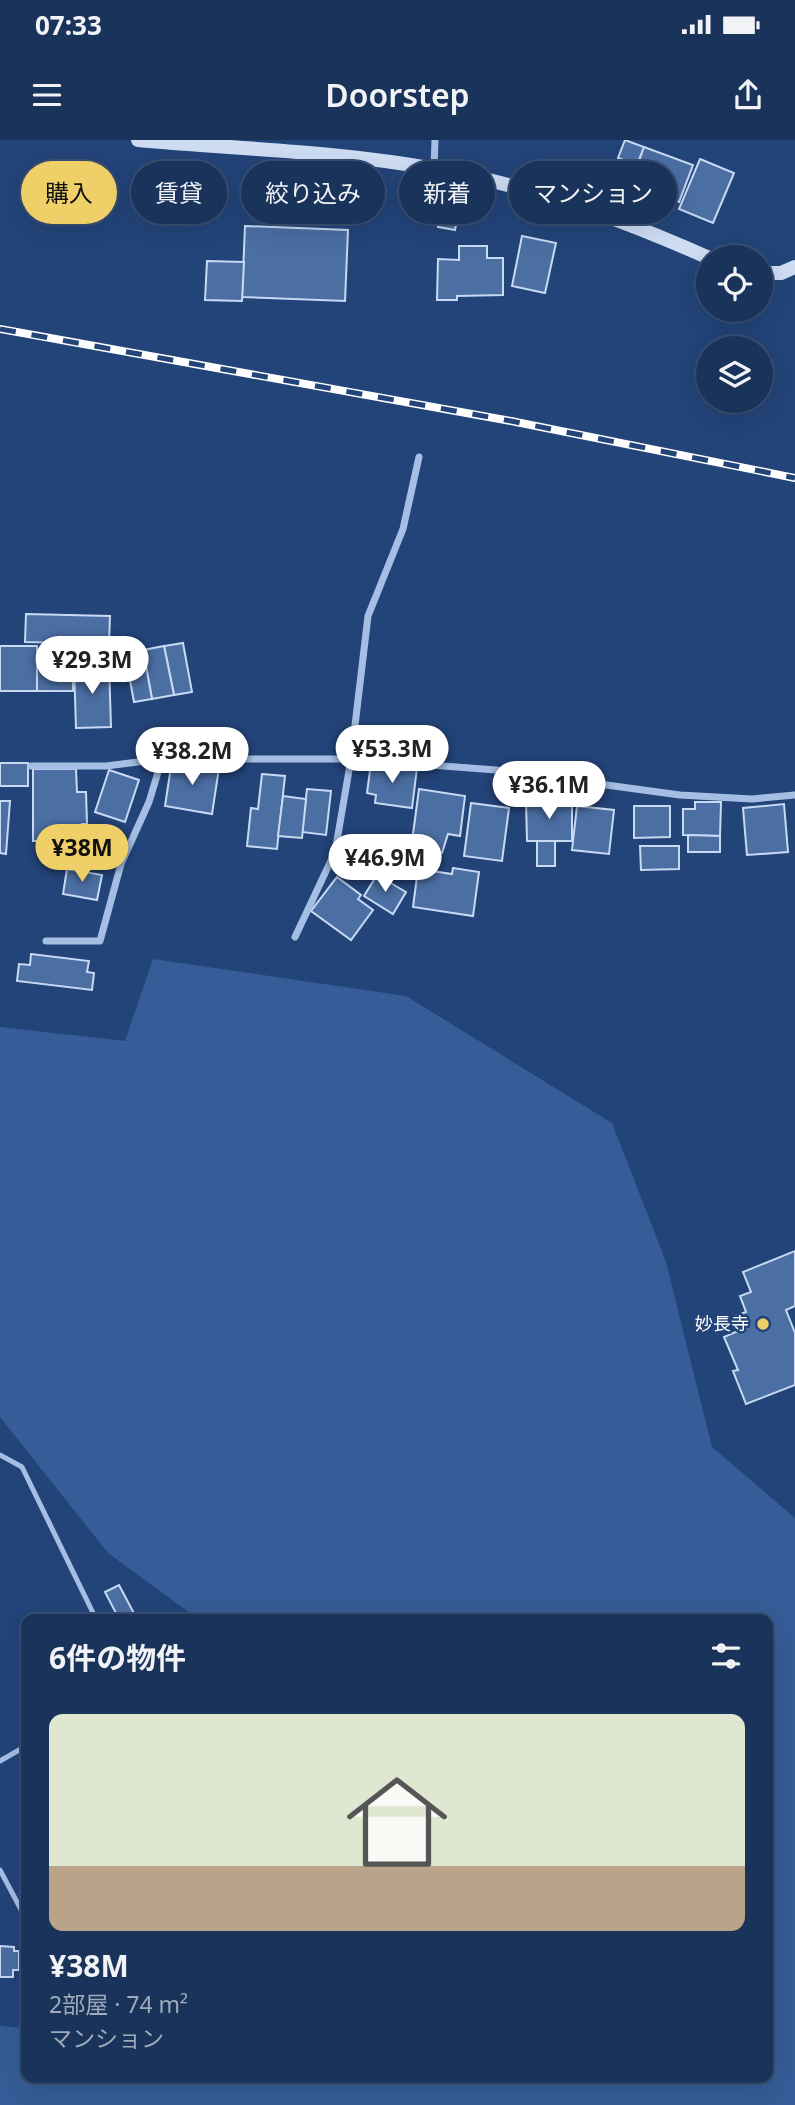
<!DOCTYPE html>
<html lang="ja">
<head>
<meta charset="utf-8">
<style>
  :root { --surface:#1a335b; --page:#233b61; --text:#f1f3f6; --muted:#9faabb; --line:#384e71; --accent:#efcf68 }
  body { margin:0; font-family:"Noto Sans","Noto Sans JP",sans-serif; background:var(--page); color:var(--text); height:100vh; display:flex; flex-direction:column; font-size:26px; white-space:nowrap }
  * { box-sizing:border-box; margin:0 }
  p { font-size:23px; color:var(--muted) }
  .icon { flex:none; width:38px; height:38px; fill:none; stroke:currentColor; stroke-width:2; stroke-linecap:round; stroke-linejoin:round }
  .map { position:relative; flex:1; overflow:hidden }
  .side { position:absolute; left:21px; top:1474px; width:752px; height:469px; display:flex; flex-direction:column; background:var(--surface); border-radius:14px; box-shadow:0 7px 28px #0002,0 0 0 2px var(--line) }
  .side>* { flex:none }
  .hud { position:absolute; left:21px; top:21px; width:754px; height:63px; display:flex; gap:14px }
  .controls { position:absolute; left:696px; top:105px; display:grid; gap:14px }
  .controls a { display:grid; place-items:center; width:77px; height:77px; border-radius:50%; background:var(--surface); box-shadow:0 7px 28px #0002,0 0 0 2px var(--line); font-size:35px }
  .price { position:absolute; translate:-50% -60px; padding:0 16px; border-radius:24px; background:#fff; color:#222; font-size:23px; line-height:46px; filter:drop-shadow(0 2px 4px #0008) }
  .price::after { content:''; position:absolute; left:50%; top:42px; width:21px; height:16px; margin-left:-10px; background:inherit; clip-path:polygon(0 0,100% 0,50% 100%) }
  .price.on { background:var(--accent); color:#111 }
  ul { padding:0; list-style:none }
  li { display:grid; align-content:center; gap:14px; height:371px; padding:0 28px }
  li+li { border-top:2px solid var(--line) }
  li span { display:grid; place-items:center; height:217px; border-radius:14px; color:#555 }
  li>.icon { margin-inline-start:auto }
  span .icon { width:126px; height:126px; fill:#fffc; stroke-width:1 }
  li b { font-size:30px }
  h2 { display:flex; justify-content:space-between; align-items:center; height:84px; padding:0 28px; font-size:30px }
  .chip { padding:0 24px; border-radius:32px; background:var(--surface); box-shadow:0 7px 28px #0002,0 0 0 2px var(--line); font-size:24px; line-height:63px }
  .chip.on { background:var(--accent); color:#111 }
  .status { display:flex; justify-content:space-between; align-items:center; height:49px; padding:0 35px; background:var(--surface); direction:ltr }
  .status svg { height:19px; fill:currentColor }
  header { display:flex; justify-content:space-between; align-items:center; height:91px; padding:0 28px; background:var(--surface); font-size:32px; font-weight:600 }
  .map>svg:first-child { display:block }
  .green { fill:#365d97 }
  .building { fill:#4b6ea3; stroke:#c8d9f4; stroke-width:2 }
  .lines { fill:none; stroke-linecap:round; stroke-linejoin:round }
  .lane { stroke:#a5bfe4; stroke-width:5 }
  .street { stroke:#a5bfe4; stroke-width:7 }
  .secondary { stroke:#ceddf4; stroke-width:14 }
  .rail-casing { stroke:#fff; stroke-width:8 }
  .rail { stroke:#234479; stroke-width:5; stroke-dasharray:16; stroke-linecap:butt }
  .poi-dot { fill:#efcf68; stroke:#234479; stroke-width:2.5 }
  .labels { text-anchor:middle; stroke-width:5; stroke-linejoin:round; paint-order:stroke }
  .poi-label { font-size:18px; fill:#fff; stroke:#234479; text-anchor:end }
</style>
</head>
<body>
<div class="status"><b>07:33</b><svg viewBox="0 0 49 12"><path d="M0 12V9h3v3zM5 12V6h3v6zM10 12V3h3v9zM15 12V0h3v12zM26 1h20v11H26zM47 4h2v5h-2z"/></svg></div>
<header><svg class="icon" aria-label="menu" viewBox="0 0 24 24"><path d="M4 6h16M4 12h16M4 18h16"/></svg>Doorstep<svg class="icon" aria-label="share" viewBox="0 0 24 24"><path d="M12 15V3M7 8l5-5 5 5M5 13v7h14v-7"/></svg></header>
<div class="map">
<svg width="795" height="1965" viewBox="0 0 795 1965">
  <rect width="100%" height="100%" fill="#234479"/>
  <!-- green -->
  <polygon class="green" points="153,819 406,856 612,983 666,1122 712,1307 795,1378 795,1965 0,1965 0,1886 26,1888 26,1937 768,1937 768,1479 198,1479 108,1413 0,1277 0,887 125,901"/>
  <!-- building -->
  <g class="building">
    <polygon points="625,0 644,7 637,25 618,18"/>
    <polygon points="644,7 693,25 679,62 635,46 644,23 639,21"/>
    <polygon points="700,19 734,33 713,83 679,69"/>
    <polygon points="443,62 460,65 455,90 438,87"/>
    <polygon points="245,86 348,90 345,161 242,157"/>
    <polygon points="522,96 556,103 545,153 512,146"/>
    <polygon points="459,106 487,106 487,118 503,118 503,155 457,156 457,160 437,160 438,119 459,120"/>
    <polygon points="207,121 244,122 242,161 205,160"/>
    <polygon points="26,474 110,476 109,504 25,502"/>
    <polygon points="183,503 192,552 174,555 164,506"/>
    <rect x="0" y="506" width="37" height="45"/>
    <polygon points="164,506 174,555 152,559 143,510"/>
    <polygon points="143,510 152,559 134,562 125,513"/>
    <polygon points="37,517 73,518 73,551 37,551"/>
    <polygon points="109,524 111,587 76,588 74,525"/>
    <polygon points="172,620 219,628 212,674 165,666"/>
    <rect x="0" y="623" width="28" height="23"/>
    <polygon points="371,623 417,628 412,668 375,663 376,655 367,653"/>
    <polygon points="33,629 76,629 77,652 86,652 87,684 82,684 82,701 33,701"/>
    <polygon points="109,630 139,640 125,682 95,672"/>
    <polygon points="262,634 285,636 277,709 247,706 251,668 258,669"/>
    <polygon points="307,649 331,651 326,695 302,692"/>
    <polygon points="419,649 465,656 460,696 448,694 442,713 411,709"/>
    <polygon points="283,656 306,659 302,698 278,696"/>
    <polygon points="0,661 10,661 6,714 0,713"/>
    <polygon points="526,661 572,661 572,701 527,701"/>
    <polygon points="695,662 721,662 720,696 683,695 683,669 695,669"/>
    <polygon points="471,663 509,668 502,721 464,716"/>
    <polygon points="784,664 788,712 747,715 743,668"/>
    <polygon points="577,666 614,670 609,714 572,710"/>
    <polygon points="634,666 670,666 670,697 634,698"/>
    <polygon points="688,695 720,696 720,712 688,712"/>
    <rect x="537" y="701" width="18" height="25"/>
    <polygon points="640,706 679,706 679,729 641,730"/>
    <polygon points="453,728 479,732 473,776 413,767 418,729 452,734"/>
    <polygon points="67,729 102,735 97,760 63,754"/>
    <polygon points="377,735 406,752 393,774 364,756"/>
    <polygon points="337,737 361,755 358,759 373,770 351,800 311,771"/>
    <polygon points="31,814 89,821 87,832 94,833 92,850 17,841 19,824 30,825"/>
    <polygon points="795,1111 795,1166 786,1170 795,1193 795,1245 746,1264 733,1231 738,1230 724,1197 738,1191 732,1177 746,1172 740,1156 751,1152 743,1132"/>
    <polygon points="119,1445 137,1479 119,1479 105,1452"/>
    <polygon points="0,1806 14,1807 14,1811 19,1811 19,1830 13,1830 13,1837 0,1837"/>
  </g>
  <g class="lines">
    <!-- lane -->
    <g class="lane">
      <polyline points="0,1315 22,1327 96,1479"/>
      <polyline points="0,1621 26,1606"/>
      <polyline points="0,1730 26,1779"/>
    </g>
    <!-- street -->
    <g class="street">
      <polyline points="434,28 435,0"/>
      <polyline points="31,626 106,626 162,619 351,619 496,630 680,655 752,659 795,655"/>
      <polyline points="295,797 335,712 351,619 368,476 403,389 419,317"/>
      <polyline points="46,801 100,801 121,724 149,662 162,619"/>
    </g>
    <!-- secondary -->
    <g class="secondary">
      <path d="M138 0C236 9 338 11 435 29 529 45 622 79 709 118"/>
      <polyline points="761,133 781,133 795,127"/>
    </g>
    <!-- rail casing -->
    <g class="rail-casing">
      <polyline id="rail" points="0,189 511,281 795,338"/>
    </g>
    <!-- rail -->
    <use href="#rail" class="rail"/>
  </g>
  <!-- markers -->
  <circle class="poi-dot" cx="763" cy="1184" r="7"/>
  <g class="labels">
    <!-- poi labels -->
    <g class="poi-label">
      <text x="749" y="1190">妙長寺</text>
    </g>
  </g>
</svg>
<div class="controls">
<a><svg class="icon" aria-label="locate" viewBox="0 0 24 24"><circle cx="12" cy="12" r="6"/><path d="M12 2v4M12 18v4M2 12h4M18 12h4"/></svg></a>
<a><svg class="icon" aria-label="layers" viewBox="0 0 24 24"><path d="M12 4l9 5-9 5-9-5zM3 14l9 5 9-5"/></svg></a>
</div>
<b class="price" style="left:92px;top:556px">¥29.3M</b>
<b class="price" style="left:392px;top:645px">¥53.3M</b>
<b class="price" style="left:192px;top:647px">¥38.2M</b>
<b class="price" style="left:549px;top:681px">¥36.1M</b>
<b class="price on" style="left:82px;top:744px">¥38M</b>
<b class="price" style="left:385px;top:754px">¥46.9M</b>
<div class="hud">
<a class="chip on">購入</a>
<a class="chip">賃貸</a>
<a class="chip">絞り込み</a>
<a class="chip">新着</a>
<a class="chip">マンション</a>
</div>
<section class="side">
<h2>6件の物件<svg class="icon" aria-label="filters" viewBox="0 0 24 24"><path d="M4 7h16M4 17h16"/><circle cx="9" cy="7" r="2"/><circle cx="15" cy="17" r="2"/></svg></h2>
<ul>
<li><span style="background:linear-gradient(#dfe7d0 70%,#b9a48a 0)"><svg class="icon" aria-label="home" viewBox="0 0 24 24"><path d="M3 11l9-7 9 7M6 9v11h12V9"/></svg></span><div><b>¥38M</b><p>2部屋 · 74 m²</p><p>マンション</p></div></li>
</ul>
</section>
</div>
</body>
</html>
